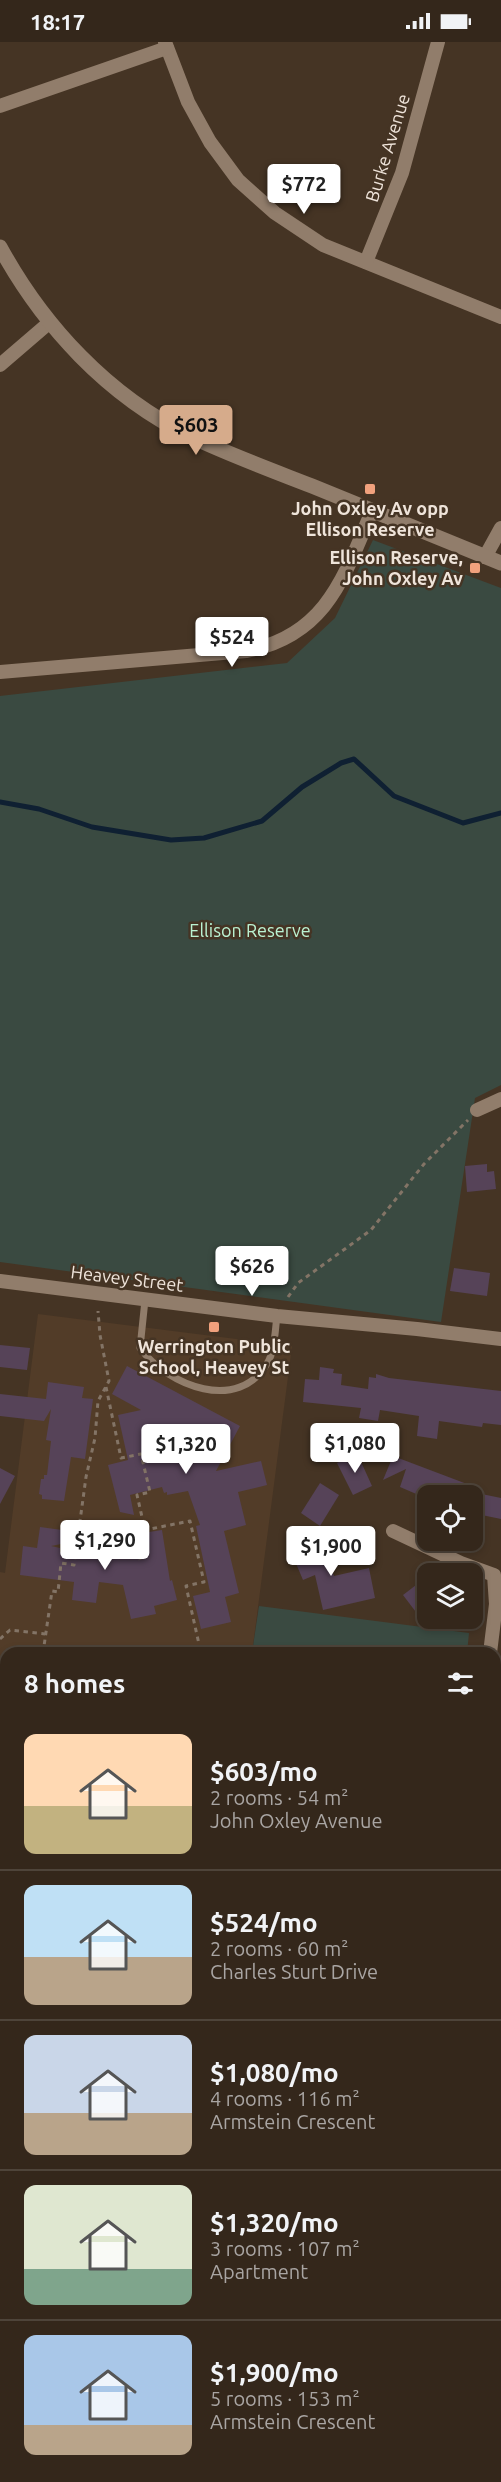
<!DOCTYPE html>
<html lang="en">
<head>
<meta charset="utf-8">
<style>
  :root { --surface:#34271b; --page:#3f3328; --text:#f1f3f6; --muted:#a9a5a3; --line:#4e443a; --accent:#d6ab8b }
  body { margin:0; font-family:Ubuntu,sans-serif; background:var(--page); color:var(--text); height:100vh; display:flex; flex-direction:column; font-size:22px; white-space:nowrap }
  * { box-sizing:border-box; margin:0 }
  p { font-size:20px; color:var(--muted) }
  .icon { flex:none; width:33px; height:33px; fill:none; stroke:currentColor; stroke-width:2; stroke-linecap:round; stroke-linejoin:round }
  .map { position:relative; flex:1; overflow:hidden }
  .panel { position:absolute; left:0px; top:1605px; width:501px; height:836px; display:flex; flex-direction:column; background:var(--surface); border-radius:18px 18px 0 0; box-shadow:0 3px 9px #0003,0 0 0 2px var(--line) }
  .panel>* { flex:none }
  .buttons { position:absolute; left:417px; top:1443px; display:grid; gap:12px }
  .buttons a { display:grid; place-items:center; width:66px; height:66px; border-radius:12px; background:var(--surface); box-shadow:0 3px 9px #0003,0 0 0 2px var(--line); font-size:30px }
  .price { position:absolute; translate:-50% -51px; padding:0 14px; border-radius:6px; background:#fff; color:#222; font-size:20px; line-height:39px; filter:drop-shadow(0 2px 3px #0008) }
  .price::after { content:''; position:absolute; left:50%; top:36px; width:18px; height:14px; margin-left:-9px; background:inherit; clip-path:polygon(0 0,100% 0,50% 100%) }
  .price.selected { background:var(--accent); color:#111 }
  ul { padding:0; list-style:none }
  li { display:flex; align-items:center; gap:18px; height:150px; padding:0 24px }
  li+li { border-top:2px solid var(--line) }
  li span { display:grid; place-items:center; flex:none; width:168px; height:120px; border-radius:12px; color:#555 }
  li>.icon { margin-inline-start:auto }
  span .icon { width:72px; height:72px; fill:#fffc; stroke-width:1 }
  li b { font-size:26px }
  h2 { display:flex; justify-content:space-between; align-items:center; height:72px; padding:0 24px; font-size:26px }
  .status { display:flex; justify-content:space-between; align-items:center; height:42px; padding:0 30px; background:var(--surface); direction:ltr }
  .status svg { height:16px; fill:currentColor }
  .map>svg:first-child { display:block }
  .built { fill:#523c28 }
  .green { fill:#3a4a41 }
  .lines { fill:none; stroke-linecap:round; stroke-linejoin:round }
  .stream { stroke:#0f2032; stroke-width:5 }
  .building { fill:#564358 }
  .path { stroke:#837466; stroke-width:3; stroke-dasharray:4.5 4.5; stroke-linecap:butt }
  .lane { stroke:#917d6b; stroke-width:7 }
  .street { stroke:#917d6b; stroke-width:14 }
  .secondary { stroke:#917d6b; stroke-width:15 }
  .rail-casing { stroke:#d5c9be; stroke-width:7 }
  .rail { stroke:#453424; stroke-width:4.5; stroke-dasharray:14; stroke-linecap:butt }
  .poi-dot { fill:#f1a17d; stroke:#453424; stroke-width:2 }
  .labels { text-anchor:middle; stroke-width:5; stroke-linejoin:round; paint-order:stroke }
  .street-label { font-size:18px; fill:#efe4da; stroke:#453424 }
  .poi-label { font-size:18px; font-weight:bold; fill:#efe4da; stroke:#453424 }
  .park-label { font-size:18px; fill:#baf2d2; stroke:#453424 }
</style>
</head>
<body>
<div class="status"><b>18:17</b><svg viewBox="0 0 49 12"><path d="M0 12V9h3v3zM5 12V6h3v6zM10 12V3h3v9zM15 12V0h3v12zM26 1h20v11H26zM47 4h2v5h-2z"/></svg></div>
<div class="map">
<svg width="501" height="2440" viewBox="0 0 501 2440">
  <rect width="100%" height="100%" fill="#453424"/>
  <!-- built -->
  <g class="built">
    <polygon points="38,1272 292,1304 252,1611 6,1611 6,1770 0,1769 0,1530 5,1531"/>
    <polygon points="495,2166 501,2166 501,2440 0,2440 0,2200 6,2199 6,2434 495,2434"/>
  </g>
  <!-- green -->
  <g class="green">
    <polygon points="373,498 501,546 501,1043 475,1056 441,1280 0,1220 0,654 287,621 335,576"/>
    <polygon points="259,1564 469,1591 467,1611 252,1611"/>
    <polygon points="501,2029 501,2166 495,2166 495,2035"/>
    <polygon points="495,2242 501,2242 501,2440 0,2440 0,2302 6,2301 6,2434 495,2434"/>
  </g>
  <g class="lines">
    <!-- stream -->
    <polyline class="stream" points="0,760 39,767 92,785 171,798 204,796 262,779 302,745 341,721 354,717 394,754 463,781 501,771"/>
  </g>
  <!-- building -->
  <g class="building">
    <polygon points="487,1122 487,1130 494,1129 496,1147 467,1150 465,1124"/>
    <polygon points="454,1226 490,1231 487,1254 450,1249"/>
    <polygon points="0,1303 30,1306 27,1328 0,1325"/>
    <polygon points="127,1324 240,1384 216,1429 261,1419 267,1443 238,1450 246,1483 224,1489 239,1551 225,1555 231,1580 201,1587 193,1554 210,1550 196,1484 200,1483 188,1449 167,1453 167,1450 164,1451 162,1445 130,1453 134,1473 120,1470 108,1423 128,1418 118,1373 141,1368 112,1352"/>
    <polygon points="320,1325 334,1327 333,1331 342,1332 341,1343 368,1347 369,1335 376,1336 376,1332 389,1336 501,1349 501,1383 483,1381 482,1385 439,1379 437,1397 417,1394 419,1374 380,1368 378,1379 359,1376 361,1366 303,1360 305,1337 319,1338"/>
    <polygon points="48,1340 84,1345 82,1356 93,1357 85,1417 71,1415 64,1459 42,1457 42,1453 39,1452 41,1437 44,1437 44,1433 47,1433 51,1399 46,1398 51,1367 44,1379 0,1374 0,1352 46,1357"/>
    <polygon points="357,1411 372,1444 353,1453 337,1421"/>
    <polygon points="393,1414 467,1442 462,1454 421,1454 400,1445 406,1427 383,1438"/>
    <polygon points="0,1426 15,1434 0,1462"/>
    <polygon points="320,1441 339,1453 320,1484 301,1471"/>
    <polygon points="472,1450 501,1456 501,1477 472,1471"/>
    <polygon points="40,1485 62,1488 61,1502 51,1504 60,1506 60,1510 88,1514 88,1509 140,1516 136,1496 148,1498 149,1490 162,1488 170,1539 172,1538 177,1558 154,1564 156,1572 131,1577 123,1543 99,1540 96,1561 72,1558 74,1540 20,1533 23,1504 37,1506"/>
    <polygon points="318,1494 334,1534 369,1526 375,1556 323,1568 315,1533 303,1538 289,1505"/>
    <polygon points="420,1540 428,1549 428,1586 403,1553"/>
  </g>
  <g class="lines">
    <!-- path -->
    <g class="path">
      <polyline points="288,1255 298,1241 371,1188 424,1122 468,1078"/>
      <polyline points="106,1345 121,1416 141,1412 150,1450 137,1453 145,1488 190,1479 204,1540 186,1544 201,1611"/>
      <polyline points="134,1491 140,1518"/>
      <polyline points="79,1492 112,1496 145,1488"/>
      <polyline points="0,1597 10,1588 45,1592"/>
      <polyline points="43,1611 52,1549 58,1550 61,1521 74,1523 86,1435 95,1396 98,1359 109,1339 100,1293 98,1269"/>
      <polyline points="495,1848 501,1849"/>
    </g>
    <!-- lane -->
    <path class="lane" d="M145 1258 140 1306C168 1344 239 1372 268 1320 275 1308 275 1288 277 1274"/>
    <!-- street -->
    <g class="street">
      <polyline points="165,0 188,60 210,100 238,138 275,171 323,203 501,275"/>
      <polyline points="0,64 167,6"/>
      <polyline points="366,220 402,131 438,0"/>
      <polyline points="0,323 50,280"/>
      <polyline points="485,515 501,486"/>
      <path d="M0 630 246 609C326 594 344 535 372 469"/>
      <polyline points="477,1068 501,1057"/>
      <polyline points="0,1239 277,1274 417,1287 501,1297"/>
      <polyline points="393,1489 461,1521 494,1533 496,1562 490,1611"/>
      <polyline points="495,1723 501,1724"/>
      <polyline points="0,1790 6,1791"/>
      <polyline points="0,1956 6,1957"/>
    </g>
    <!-- secondary -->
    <g class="secondary">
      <path d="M0 205C43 284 108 354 190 394 230 413 271 428 312 444 375 470 438 495 501 521"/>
      <polyline points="495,1994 501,1987"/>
      <polyline points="0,2170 6,2169"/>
    </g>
    <!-- rail casing -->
    <g class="rail-casing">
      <g id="rail">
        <polyline points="495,2199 501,2198"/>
        <polyline points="495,2208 501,2208"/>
        <polyline points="0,2266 6,2265"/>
      </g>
    </g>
    <!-- rail -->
    <use href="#rail" class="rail"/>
  </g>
  <!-- markers -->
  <g class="poi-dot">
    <rect x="364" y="441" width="12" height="12" rx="3"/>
    <rect x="469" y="520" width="12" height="12" rx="3"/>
    <rect x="208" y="1279" width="12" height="12" rx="3"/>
  </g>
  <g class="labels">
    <!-- street labels -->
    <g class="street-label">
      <text transform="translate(388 106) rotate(-73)" y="6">Burke Avenue</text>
      <text transform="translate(127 1237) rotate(7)" y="6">Heavey Street</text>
    </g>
    <!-- poi labels -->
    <g class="poi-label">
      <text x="370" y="473">John Oxley Av opp<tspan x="370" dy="21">Ellison Reserve</tspan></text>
      <text x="463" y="522" text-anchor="end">Ellison Reserve,<tspan x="463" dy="21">John Oxley Av</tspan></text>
      <text x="214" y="1311">Werrington Public<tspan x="214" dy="21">School, Heavey St</tspan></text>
    </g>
    <!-- park labels -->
    <g class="park-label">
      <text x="250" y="895">Ellison Reserve</text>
    </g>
  </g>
</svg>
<div class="buttons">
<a><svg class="icon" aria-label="locate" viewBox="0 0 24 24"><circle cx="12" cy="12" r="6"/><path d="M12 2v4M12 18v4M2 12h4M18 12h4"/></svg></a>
<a><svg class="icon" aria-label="layers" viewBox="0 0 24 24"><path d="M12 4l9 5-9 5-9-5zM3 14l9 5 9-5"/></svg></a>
</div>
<b class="price" style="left:304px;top:173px">$772</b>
<b class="price selected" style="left:196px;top:414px">$603</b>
<b class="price" style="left:232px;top:626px">$524</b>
<b class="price" style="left:252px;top:1255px">$626</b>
<b class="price" style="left:355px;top:1432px">$1,080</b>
<b class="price" style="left:186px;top:1433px">$1,320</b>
<b class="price" style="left:105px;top:1529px">$1,290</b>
<b class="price" style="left:331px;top:1535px">$1,900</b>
<section class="panel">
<h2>8 homes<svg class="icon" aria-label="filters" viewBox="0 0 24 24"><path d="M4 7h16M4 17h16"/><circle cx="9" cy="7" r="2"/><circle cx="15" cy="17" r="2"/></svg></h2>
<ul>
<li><span style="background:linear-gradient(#ffd9b3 60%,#c2b280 0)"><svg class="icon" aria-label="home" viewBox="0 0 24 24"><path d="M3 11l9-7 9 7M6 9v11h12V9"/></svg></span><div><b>$603/mo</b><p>2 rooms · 54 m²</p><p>John Oxley Avenue</p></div></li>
<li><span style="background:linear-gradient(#bfe0f5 60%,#b9a48a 0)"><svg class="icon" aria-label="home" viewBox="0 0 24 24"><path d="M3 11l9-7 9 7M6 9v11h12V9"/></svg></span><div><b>$524/mo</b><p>2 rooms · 60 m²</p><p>Charles Sturt Drive</p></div></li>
<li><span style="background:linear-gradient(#c9d6e8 65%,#b9a48a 0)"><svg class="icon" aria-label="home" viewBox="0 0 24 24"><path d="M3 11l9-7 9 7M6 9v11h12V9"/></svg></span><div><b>$1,080/mo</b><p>4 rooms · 116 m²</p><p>Armstein Crescent</p></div></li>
<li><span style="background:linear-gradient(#dfe7d0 70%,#7fa58c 0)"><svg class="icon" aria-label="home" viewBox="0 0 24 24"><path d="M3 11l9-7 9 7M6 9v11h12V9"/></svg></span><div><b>$1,320/mo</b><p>3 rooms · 107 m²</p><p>Apartment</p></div></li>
<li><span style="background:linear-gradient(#a9c7e8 75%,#b9a48a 0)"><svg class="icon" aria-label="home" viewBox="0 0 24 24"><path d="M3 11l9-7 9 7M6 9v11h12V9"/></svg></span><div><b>$1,900/mo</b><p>5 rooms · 153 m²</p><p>Armstein Crescent</p></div></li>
</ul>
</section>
</div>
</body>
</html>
